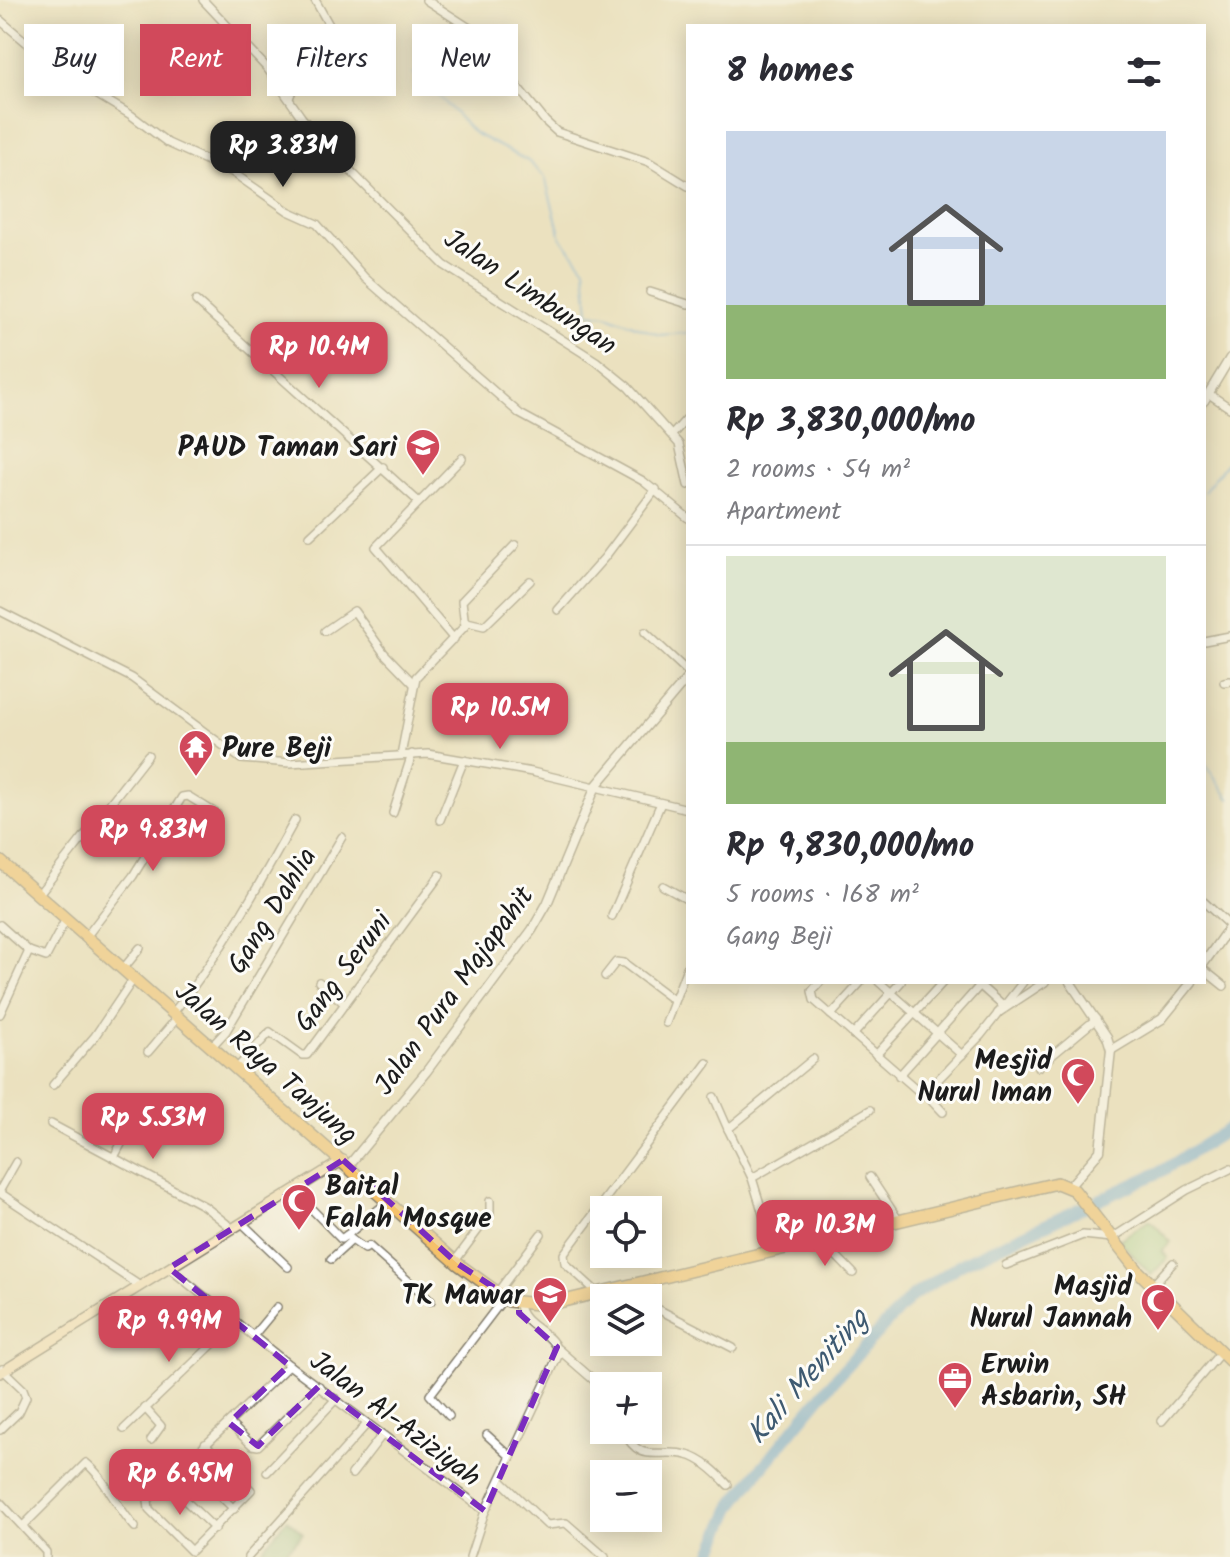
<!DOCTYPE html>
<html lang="en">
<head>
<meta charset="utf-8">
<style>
  :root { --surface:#fff; --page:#f2f2f3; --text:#2b2b33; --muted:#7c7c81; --line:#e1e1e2; --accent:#d1495b }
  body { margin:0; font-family:Kalam,sans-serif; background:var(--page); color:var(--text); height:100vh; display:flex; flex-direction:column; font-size:30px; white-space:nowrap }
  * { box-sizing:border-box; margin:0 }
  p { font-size:26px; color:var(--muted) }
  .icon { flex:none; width:44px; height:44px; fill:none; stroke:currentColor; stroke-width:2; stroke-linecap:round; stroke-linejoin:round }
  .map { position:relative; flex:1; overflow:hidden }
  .panel { position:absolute; left:686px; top:24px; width:520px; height:960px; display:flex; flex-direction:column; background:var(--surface); border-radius:0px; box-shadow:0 4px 20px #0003 }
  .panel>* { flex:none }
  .hud { position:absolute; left:24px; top:24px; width:542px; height:72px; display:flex; gap:16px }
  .fabs { position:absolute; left:590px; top:1196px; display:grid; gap:16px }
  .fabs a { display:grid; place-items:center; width:72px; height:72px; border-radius:0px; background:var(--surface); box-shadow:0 4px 20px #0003; font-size:40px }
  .price { position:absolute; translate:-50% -68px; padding:0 18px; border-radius:16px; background:var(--accent); color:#fff; font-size:26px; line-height:52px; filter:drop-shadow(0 2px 4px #0008) }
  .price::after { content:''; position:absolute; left:50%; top:48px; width:24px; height:18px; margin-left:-12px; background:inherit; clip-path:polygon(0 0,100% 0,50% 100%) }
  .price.active { background:#222; color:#fff }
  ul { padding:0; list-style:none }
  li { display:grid; align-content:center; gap:16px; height:424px; padding:0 40px }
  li+li { border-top:2px solid var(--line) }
  li span { display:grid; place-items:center; height:248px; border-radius:0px; color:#555 }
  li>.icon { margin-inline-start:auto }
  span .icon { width:144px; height:144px; fill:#fffc; stroke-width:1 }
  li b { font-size:34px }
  h2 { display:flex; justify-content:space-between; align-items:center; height:96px; padding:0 40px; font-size:34px }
  .pill { padding:0 28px; border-radius:0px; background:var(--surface); box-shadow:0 4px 20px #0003; font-size:28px; line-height:72px }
  .pill.active { background:var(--accent); color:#fff }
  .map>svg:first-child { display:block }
  .green { fill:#8fc679; stroke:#56714a; stroke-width:2 }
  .forest { fill:#73ab69; stroke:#486442; stroke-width:2 }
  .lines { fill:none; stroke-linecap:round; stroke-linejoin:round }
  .stream { stroke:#67a6d9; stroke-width:2 }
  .river { stroke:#67a6d9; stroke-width:12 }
  .minor-casing { stroke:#847e6e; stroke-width:10 }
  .tertiary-casing { stroke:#847e6e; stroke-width:11 }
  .secondary-casing { stroke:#847e6e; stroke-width:12 }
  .primary-casing { stroke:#847e6e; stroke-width:14 }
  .minor { stroke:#fff; stroke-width:7 }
  .tertiary { stroke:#fff; stroke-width:8 }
  .secondary { stroke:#fbe6c4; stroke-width:9 }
  .primary { stroke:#f5c16b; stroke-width:11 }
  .marked { fill:none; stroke:#7b2cbf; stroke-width:6; stroke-dasharray:16 10; stroke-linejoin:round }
  .labels { text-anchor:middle; stroke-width:6; stroke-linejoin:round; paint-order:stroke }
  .street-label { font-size:28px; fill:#1c1c1c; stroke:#fdfcf7 }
  .poi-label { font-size:28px; font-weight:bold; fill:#1c1c1c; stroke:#fdfcf7; text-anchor:end }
  .water-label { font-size:30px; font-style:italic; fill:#3e5a71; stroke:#fdfcf7 }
</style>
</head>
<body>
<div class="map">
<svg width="1230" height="1557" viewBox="0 0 1230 1557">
  <rect width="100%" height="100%" fill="#fdfcf7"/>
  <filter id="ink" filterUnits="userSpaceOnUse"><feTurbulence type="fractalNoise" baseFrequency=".0125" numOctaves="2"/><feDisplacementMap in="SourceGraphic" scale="16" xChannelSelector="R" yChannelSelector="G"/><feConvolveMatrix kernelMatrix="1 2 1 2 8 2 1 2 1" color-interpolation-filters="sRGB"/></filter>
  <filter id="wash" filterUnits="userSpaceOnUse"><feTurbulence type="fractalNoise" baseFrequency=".006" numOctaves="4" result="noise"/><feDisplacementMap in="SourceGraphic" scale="32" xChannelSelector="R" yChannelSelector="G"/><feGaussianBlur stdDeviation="1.8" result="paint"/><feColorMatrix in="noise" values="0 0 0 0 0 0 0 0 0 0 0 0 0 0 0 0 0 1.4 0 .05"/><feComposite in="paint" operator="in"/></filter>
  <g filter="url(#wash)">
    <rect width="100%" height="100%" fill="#ebe1bf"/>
    <!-- green -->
    <polygon class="green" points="1150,1220 1171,1242 1162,1251 1168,1258 1151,1275 1119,1240"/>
    <!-- forest -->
    <polygon class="forest" points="287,1519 303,1533 281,1557 255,1557"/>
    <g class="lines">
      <!-- stream -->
      <g class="stream">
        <polyline points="413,73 421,77 474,133 528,161 545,177 561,238 585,268 589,313 607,315 659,335 688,333"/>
        <polyline points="1204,491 1230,459"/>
        <polyline points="1204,762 1230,799"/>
      </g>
      <!-- river -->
      <polyline class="river" points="710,1557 733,1505 759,1471 835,1379 911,1297 961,1264 1162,1171 1230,1128"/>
    </g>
  </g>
  <g filter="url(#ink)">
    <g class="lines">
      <!-- minor casing -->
      <g class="minor-casing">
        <g id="minor">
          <polyline points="203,0 267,68 302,118 329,149 444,265 596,361 628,387 679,444 688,485"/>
          <polyline points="426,0 471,29 545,121 557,132 649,162 688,186"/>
          <polyline points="0,20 66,76 131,115 168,143 232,172 288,211 317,224 365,278 520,414 643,481 688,518"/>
          <polyline points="289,98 310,47 329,25 315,0"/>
          <polyline points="650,292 688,304"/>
          <polyline points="196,301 419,502"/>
          <polyline points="1209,394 1230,408"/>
          <polyline points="672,435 688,417"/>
          <polyline points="310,536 383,467"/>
          <polyline points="558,610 605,557 656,489"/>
          <polyline points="0,611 132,678 241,759 290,763 428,754 532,772 688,809"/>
          <polyline points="467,622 484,626 530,581"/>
          <polyline points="325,631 354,611 384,653 414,684"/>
          <polyline points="645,632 688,672"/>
          <polyline points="454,639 376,547 462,458"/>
          <polyline points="1204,641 1230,636"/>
          <polyline points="1224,682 1230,681"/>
          <polyline points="401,755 416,677 465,626 462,601 515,545"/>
          <polyline points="393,813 412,754"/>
          <polyline points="440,820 464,760"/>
          <polyline points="663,886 688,900"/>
          <polyline points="38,895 148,755"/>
          <polyline points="1204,902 1230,926"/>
          <polyline points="612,916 661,803"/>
          <polyline points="0,925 29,951 46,957 66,919"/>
          <polyline points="86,937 133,876 182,797 188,796 217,814"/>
          <polyline points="123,969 140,948"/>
          <polyline points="1204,970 1224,986"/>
          <polyline points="605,976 616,962 624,963 672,999"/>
          <polyline points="319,982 345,1004"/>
          <polyline points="820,982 812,991 814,1000 923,1095 981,1035 1023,982"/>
          <polyline points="879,982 962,1055"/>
          <polyline points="976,982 1004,1007"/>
          <path d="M173 1013C221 954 258 887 295 820"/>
          <polyline points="998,1013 1045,982"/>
          <polyline points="0,1014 29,951"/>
          <polyline points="831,1015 861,982"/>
          <polyline points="666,1023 688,965"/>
          <polyline points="853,1035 901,982"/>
          <polyline points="212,1046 226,1031 342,837"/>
          <polyline points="148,1052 178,1017"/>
          <polyline points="876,1055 943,982"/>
          <polyline points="1038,1067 1096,1019"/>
          <polyline points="237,1068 270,1032 302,1055 307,1055 440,875"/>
          <polyline points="899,1076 983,982"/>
          <polyline points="53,1085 95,1036 134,978"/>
          <polyline points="926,1094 943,1112"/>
          <polyline points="714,1097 728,1129"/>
          <polyline points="51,1124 204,1206 233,1229"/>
          <polyline points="114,1157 133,1122 129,1114 141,1095"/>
          <polyline points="870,1177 897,1218"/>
          <polyline points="752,1178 870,1110"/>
          <polyline points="0,1190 16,1162"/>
          <polyline points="295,1192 341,1239 347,1235"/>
          <polyline points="0,1193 140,1286"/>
          <polyline points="242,1223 288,1267"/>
          <polyline points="820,1239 853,1273"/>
          <polyline points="352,1240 365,1249 369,1246 431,1301"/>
          <polyline points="774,1250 752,1178 728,1129 813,1059"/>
          <polyline points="331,1259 352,1240 347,1235 389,1201"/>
          <polyline points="455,1261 490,1214 490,1201"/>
          <polyline points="1006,1265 1083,1235 1112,1238 1187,1190 1230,1169"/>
          <polyline points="169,1268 289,1365 485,1511"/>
          <polyline points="1152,1286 1173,1263"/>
          <polyline points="616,1290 634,1298"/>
          <polyline points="497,1293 541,1234"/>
          <polyline points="598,1293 565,1263 564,1254 707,1063"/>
          <polyline points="648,1304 733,1348"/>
          <polyline points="253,1336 277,1307"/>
          <polyline points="558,1349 604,1389"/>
          <polyline points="145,1408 161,1426 151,1440"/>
          <polyline points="449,1416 430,1395 504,1298"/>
          <polyline points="1162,1421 1221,1352"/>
          <polyline points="229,1423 252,1445 258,1446 319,1386"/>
          <polyline points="124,1429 236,1322"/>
          <polyline points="0,1430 19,1412 26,1397 23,1389 2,1369"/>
          <path d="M623 1430C641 1467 659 1447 687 1455 703 1459 717 1473 728 1485"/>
          <polyline points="487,1435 511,1457"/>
          <polyline points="205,1444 251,1490 191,1551 149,1509 148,1500 289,1365"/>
          <polyline points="186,1463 234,1509"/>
          <polyline points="267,1472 336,1399"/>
          <polyline points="352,1474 382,1435"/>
          <polyline points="501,1481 547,1525 566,1523 605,1557"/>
          <polyline points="166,1482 215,1529"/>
          <polyline points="0,1502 46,1552 46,1557"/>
          <path d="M23 1526 86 1463C105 1478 117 1508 135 1527"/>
          <polyline points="248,1557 367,1424"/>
          <path d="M470 1557 484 1514 558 1356C557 1331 521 1328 519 1304"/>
        </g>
      </g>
      <!-- tertiary casing -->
      <g class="tertiary-casing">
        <g id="tertiary">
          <polyline points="1204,401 1230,358"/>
          <polyline points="1204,963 1230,926"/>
          <polyline points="1070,982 1107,1037 1111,1050 1100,1151 1070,1186"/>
          <polyline points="1111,1050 1162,1019 1192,982"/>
          <polyline points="349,1165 426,1072 532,930 547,904 596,786 688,677"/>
        </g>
      </g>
      <!-- secondary casing -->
      <g class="secondary-casing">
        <polyline id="secondary" points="0,1373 343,1160"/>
      </g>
      <!-- primary casing -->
      <g class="primary-casing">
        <polyline id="primary" points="0,861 458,1264 509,1301 547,1305 1057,1183 1074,1190 1138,1271 1230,1361"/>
      </g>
      <!-- minor -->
      <use href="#minor" class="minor"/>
      <!-- tertiary -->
      <use href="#tertiary" class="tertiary"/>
      <!-- secondary -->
      <use href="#secondary" class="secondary"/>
      <!-- primary -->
      <use href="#primary" class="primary"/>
    </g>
  </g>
  <!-- marked area -->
  <path d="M0 0H1230V1557H0ZM343 1160 458 1264 519 1304V1313L557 1347 485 1511 319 1386 258 1446 229 1423 289 1365 169 1268Z" fill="#ebe1bf" fill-opacity=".55" fill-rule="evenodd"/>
  <path class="marked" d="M343 1160 458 1264 519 1304V1313L557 1347 485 1511 319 1386 258 1446 229 1423 289 1365 169 1268Z"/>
  <!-- icons -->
  <defs>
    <g id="school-pin" transform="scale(1.8)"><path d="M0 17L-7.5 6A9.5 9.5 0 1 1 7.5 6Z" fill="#d1495b" stroke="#fdfcf7"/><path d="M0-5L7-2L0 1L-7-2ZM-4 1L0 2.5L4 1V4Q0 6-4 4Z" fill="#fff"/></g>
    <g id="temple-pin" transform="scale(1.8)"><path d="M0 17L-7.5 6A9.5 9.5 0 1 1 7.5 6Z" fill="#d1495b" stroke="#fdfcf7"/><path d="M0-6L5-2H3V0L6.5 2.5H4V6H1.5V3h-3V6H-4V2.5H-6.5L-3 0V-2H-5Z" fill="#fff"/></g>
    <g id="mosque-pin" transform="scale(1.8)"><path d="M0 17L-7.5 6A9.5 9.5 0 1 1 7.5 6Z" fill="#d1495b" stroke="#fdfcf7"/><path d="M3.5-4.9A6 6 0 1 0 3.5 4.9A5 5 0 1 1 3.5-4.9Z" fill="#fff"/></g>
    <g id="office-pin" transform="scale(1.8)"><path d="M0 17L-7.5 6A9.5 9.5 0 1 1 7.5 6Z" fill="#d1495b" stroke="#fdfcf7"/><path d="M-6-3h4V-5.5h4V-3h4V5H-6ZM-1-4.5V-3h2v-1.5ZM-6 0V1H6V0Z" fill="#fff"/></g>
  </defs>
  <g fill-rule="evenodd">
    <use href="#school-pin" x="423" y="446"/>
    <use href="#temple-pin" x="196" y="747"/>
    <use href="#mosque-pin" x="1078" y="1075"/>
    <use href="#mosque-pin" x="299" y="1201"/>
    <use href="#school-pin" x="550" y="1294"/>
    <use href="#mosque-pin" x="1158" y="1301"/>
    <use href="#office-pin" x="955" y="1379"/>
  </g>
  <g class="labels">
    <!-- street labels -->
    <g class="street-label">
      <text transform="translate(531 291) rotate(34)" y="10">Jalan Limbungan</text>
      <text transform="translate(271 910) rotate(-58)" y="10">Gang Dahlia</text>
      <text transform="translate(342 971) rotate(-53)" y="10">Gang Seruni</text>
      <text transform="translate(453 990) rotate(-54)" y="10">Jalan Pura Majapahit</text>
      <text transform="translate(267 1062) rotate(41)" y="10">Jalan Raya Tanjung</text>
      <text transform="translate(396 1418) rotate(37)" y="10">Jalan Al-Aziziyah</text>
    </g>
    <!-- poi labels -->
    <g class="poi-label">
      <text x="397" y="456">PAUD Taman Sari</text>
      <text x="222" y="757" text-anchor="start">Pure Beji</text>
      <text x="1052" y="1069">Mesjid<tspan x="1052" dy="32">Nurul Iman</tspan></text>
      <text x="325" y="1195" text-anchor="start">Baital<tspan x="325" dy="32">Falah Mosque</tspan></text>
      <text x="1132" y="1295">Masjid<tspan x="1132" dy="32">Nurul Jannah</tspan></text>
      <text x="524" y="1304">TK Mawar</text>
      <text x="981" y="1373" text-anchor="start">Erwin<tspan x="981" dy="32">Asbarin, SH</tspan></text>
    </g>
    <!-- water labels -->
    <g class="water-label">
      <text transform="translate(807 1376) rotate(-49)" y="10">Kali Meniting</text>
    </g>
  </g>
</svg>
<div class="fabs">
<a><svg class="icon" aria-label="locate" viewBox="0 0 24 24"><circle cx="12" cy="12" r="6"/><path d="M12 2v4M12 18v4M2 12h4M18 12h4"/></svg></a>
<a><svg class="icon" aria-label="layers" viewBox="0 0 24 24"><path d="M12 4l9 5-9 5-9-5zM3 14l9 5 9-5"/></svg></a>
<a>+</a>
<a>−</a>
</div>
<b class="price active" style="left:283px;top:189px">Rp 3.83M</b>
<b class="price" style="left:319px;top:390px">Rp 10.4M</b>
<b class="price" style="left:500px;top:751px">Rp 10.5M</b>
<b class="price" style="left:153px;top:873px">Rp 9.83M</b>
<b class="price" style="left:153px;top:1161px">Rp 5.53M</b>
<b class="price" style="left:825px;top:1268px">Rp 10.3M</b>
<b class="price" style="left:169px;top:1364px">Rp 9.99M</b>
<b class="price" style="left:180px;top:1517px">Rp 6.95M</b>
<div class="hud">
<a class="pill">Buy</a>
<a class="pill active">Rent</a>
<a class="pill">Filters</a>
<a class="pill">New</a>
</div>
<section class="panel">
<h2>8 homes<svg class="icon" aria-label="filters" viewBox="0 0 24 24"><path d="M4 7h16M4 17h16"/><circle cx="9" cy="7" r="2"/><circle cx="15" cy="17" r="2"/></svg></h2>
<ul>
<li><span style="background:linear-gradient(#c9d6e8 70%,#8fb573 0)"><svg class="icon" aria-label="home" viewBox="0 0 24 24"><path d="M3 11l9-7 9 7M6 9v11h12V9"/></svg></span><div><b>Rp 3,830,000/mo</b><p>2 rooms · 54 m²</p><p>Apartment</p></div></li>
<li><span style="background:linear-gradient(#dfe7d0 75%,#8fb573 0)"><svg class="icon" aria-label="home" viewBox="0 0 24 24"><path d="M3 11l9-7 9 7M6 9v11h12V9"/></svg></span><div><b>Rp 9,830,000/mo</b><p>5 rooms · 168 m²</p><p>Gang Beji</p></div></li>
</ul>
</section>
</div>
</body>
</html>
